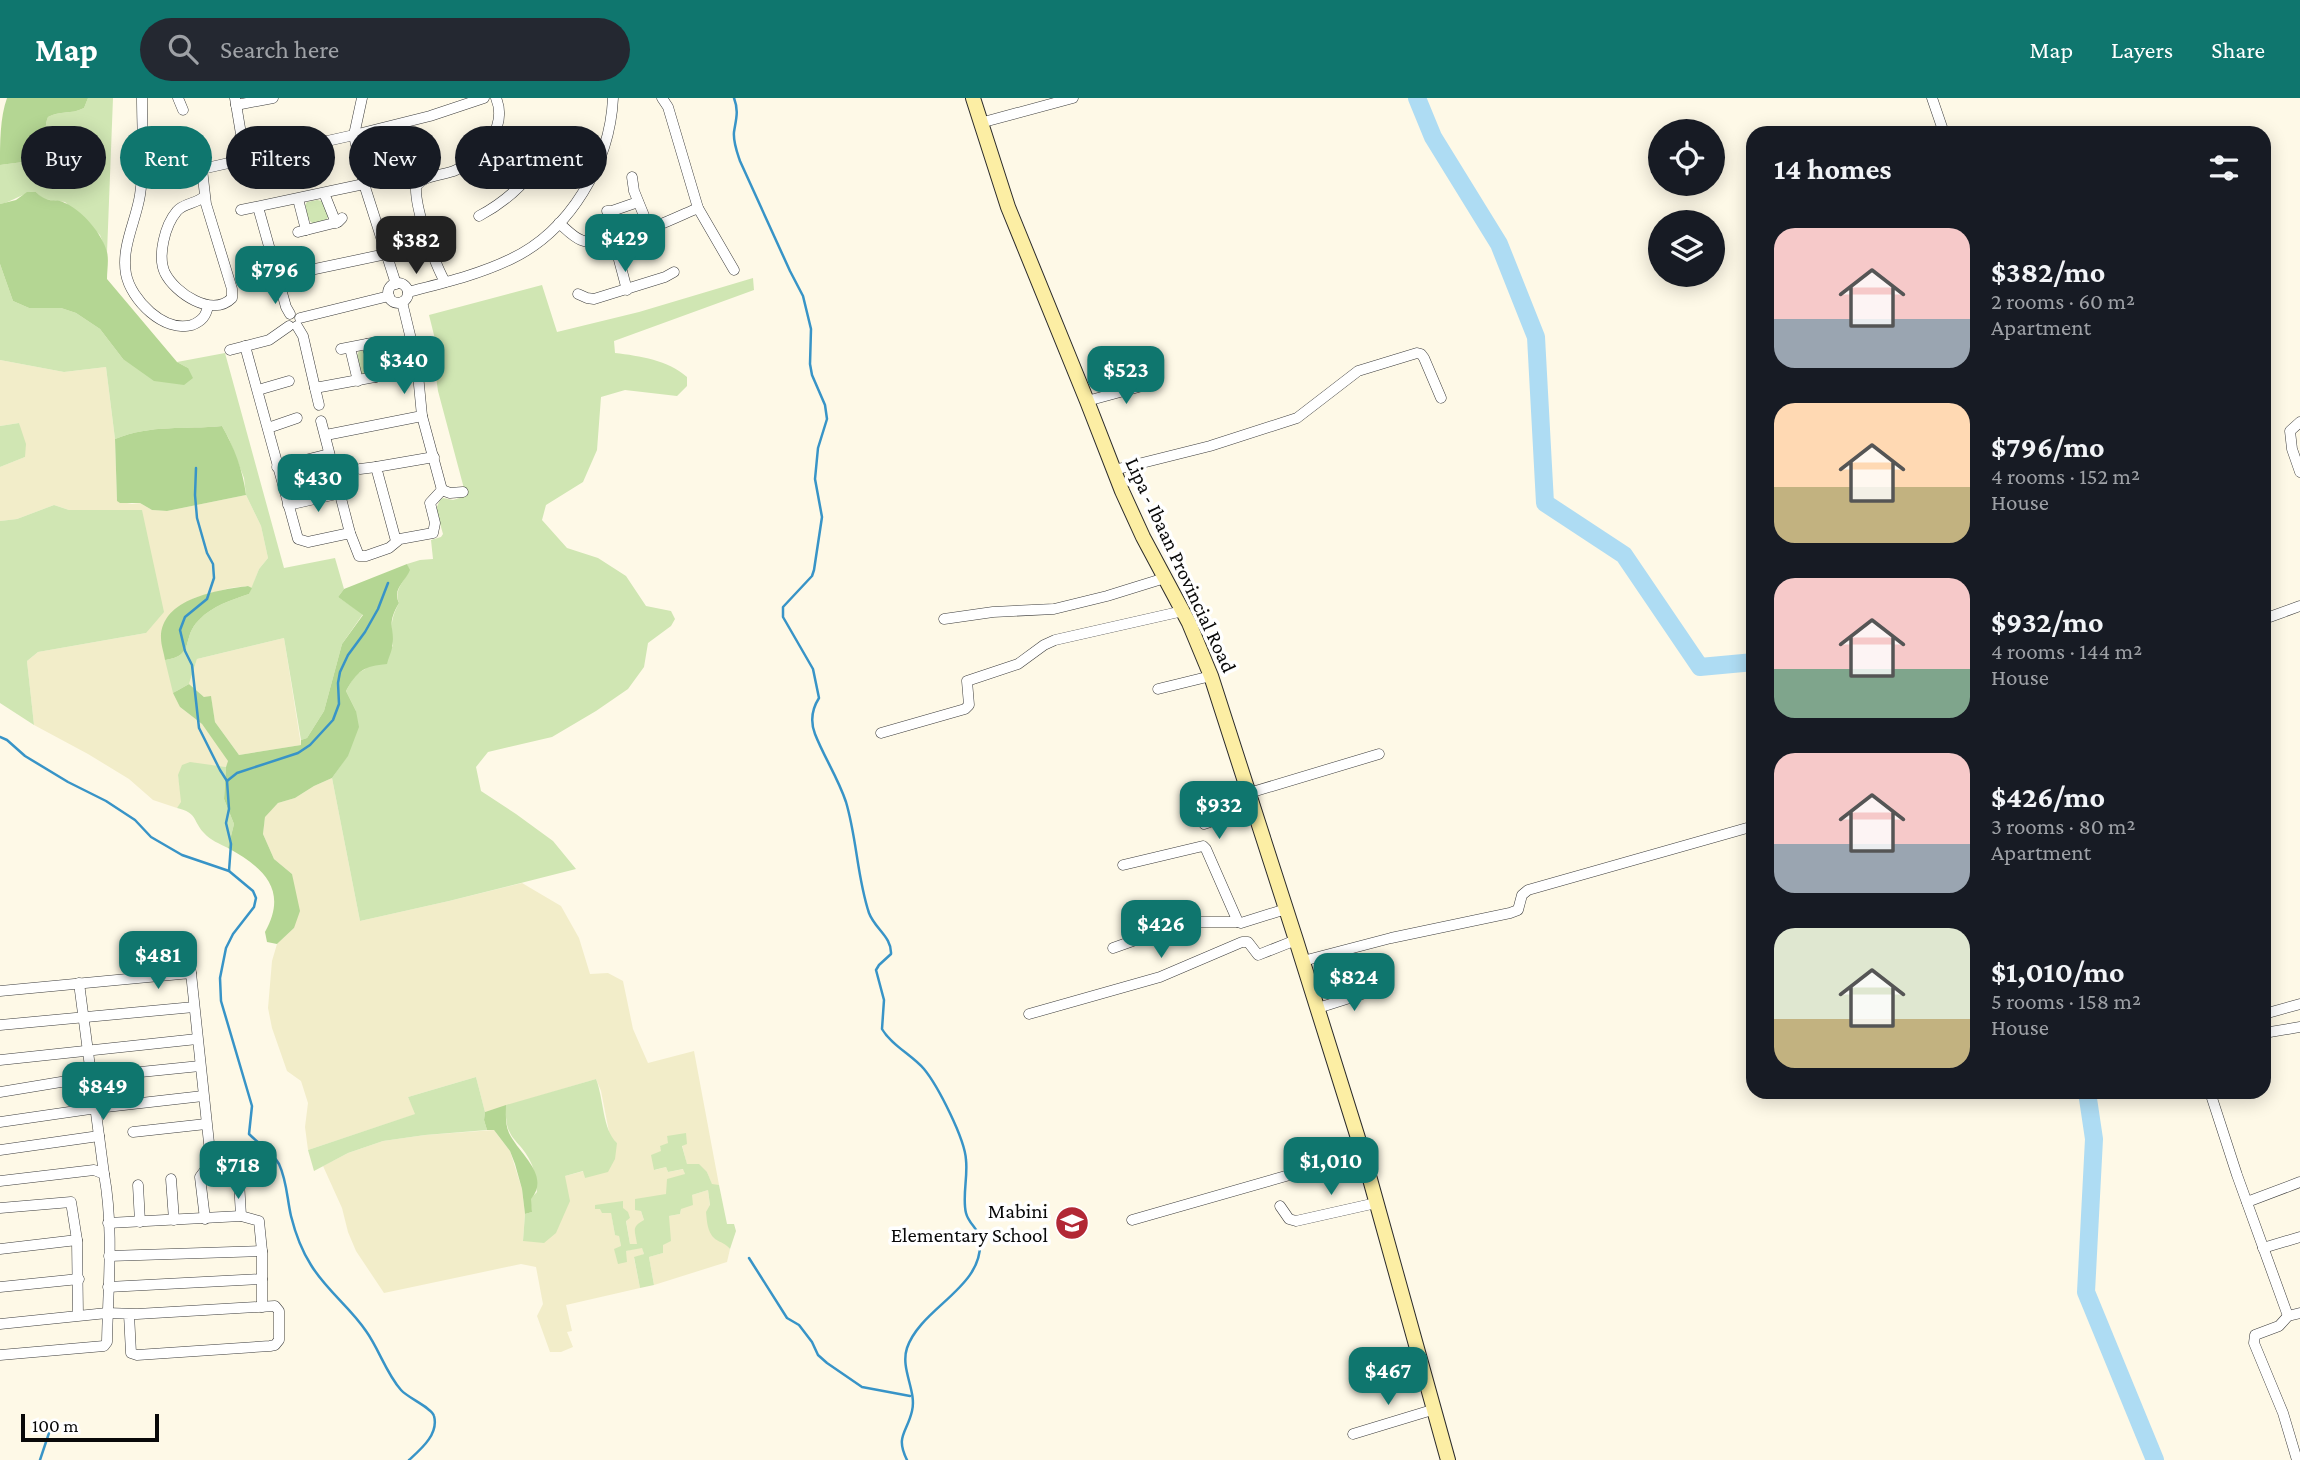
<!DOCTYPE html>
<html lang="en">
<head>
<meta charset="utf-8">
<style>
  :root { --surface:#171b24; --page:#242831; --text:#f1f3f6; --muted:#9ea1a6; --accent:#0f766e }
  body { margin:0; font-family:"Crimson Pro",serif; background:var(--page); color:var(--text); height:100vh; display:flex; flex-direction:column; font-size:26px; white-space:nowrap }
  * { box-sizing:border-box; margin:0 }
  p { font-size:23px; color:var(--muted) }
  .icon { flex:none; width:38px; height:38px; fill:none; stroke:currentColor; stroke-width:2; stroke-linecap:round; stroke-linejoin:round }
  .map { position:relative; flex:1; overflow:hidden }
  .side { position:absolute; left:1746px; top:28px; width:525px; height:973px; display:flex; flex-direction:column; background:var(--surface); border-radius:21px; box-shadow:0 4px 18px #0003 }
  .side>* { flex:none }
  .guide { position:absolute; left:21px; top:28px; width:665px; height:63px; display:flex; gap:14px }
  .buttons { position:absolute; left:1648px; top:21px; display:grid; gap:14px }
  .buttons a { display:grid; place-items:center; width:77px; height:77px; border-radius:50%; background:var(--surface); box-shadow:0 4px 18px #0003; font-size:35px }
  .scale { position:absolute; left:21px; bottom:18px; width:138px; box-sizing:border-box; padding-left:7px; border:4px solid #090909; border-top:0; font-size:19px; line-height:24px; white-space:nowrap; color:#090909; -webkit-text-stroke:5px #fff; paint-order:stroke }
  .price { position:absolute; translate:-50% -60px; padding:0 16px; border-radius:14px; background:var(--accent); color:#fff; font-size:23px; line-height:46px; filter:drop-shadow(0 2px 4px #0008) }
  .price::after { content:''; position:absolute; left:50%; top:42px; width:21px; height:16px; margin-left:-10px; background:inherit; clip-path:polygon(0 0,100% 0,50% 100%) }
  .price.on { background:#222; color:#fff }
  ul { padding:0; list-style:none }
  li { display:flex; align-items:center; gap:21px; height:175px; padding:0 28px }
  li span { display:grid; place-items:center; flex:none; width:196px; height:140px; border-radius:21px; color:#555 }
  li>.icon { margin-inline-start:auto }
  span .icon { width:84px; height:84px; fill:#fffc; stroke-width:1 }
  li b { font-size:30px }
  h2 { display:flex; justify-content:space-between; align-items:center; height:84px; padding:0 28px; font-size:30px }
  .pill { padding:0 24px; border-radius:32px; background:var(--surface); box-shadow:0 4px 18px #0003; font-size:24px; line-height:63px }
  .pill.on { background:var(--accent); color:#fff }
  header { display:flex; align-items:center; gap:42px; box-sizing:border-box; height:98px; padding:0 35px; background:var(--accent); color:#fff }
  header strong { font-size:33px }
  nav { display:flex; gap:38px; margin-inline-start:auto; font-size:24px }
  .search { width:490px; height:63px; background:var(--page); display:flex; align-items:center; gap:18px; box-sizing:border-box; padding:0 24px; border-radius:38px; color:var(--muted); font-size:26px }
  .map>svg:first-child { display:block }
  .farmland { fill:#f2edc9 }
  .green { fill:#d0e6b3 }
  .forest { fill:#b4d693 }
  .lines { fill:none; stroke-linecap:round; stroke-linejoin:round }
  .stream { stroke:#3894c7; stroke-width:2.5 }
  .river { stroke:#aedcf3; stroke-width:18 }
  .street-casing { stroke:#3c3c3c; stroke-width:11 }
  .secondary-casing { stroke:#2b2b2b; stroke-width:16 }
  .street { stroke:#fff; stroke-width:10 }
  .secondary { stroke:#fceea4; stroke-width:14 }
  .labels { text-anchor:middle; stroke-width:7; stroke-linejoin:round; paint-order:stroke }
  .street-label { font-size:21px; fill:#090909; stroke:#fff }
  .poi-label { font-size:21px; fill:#090909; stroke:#fff; text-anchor:end }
</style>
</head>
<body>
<header>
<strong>Map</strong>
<div class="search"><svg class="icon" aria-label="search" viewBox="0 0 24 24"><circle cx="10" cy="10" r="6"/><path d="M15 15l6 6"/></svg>Search here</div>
<nav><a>Map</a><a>Layers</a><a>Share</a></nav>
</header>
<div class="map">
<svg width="2300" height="1362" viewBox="0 0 2300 1362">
  <rect width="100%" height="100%" fill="#fef9e7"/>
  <!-- farmland -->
  <g class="farmland">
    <polygon points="0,262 64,274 106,269 115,341 117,403 132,406 140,405 152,412 167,413 246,397 261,428 268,460 259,471 252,490 248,488 230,490 194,500 177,510 165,523 161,540 180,609 202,626 229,663 226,669 208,667 178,677 182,704 177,710 153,702 129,681 88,656 34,627 27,563 38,554 146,535 142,412 69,412 54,407 17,421 0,423 0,369 25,359 19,325 0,328"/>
    <polygon points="284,540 301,647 239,657 215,624 211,599 204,599 189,586 197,561"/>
    <polygon points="332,680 360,823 449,803 522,785 561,808 579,840 590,876 608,875 623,883 633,931 648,965 694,953 719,1087 712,1087 707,1074 687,1067 682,1047 667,1038 669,1045 660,1049 662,1052 655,1072 666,1069 668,1074 684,1071 685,1076 666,1096 641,1113 644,1122 637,1146 630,1146 626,1122 630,1120 600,1110 611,1114 615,1137 619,1137 621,1148 626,1153 642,1149 644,1156 634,1160 640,1190 566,1207 572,1233 567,1234 573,1249 561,1254 550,1254 537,1218 543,1206 536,1169 521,1166 384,1195 356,1153 348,1134 342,1110 323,1068 348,1055 383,1043 425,1037 494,1032 510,1053 522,1091 525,1116 523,1143 565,1078 584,1073 585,1080 617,1045 610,1039 601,993 596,981 485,1014 476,979 408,999 416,1016 308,1052 305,1029 308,1005 301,983 287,973 272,930 268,910 272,863 277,846 294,830 292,776 274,761 263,736 265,718 278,705 295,700 314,688"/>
    <polygon points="708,1092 714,1140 726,1146 730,1151 727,1164 654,1187 649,1159 663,1155 663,1147 669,1118 680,1116 681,1111 692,1097"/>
  </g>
  <!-- green -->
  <g class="green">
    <path d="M88 0H113L107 155 100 137 65 104 43 101 36 94C23 94 13 104 0 106V67L45 61 54 54C53 38 41 37 48 19 60 12 71 17 84 10Z"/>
    <polygon points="317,102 322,103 329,118 326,122 313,126 308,121 305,107 307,104"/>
    <path d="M0 166 13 203 29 210H61L76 215 100 231 123 261 188 270 177 264 225 255 284 470 335 460 344 491 338 499 363 516 342 546 324 613 307 640 301 642 284 540 197 561 189 586 173 595 165 562C196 558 181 539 199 522 212 508 231 502 249 496L259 471 268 460 261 428 246 397 244 380 229 341 222 328C184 332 152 326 115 341L106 269 64 274 0 262Z"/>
    <path d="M753 180 754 192 614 243 615 255C640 258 668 262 687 279V288L677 298 625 292 601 299 597 352 583 384 546 407 542 422 567 450 598 460 626 478 646 508 671 513 675 521 671 528 648 545 644 569 628 591 596 613 552 639 488 654 476 669 481 693 516 716 553 743 576 771 449 803 360 823 332 680 348 657 356 613 346 593 355 577 372 567 393 548C391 531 390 521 399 505 393 491 405 484 409 472L407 466 420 462 433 461 431 442 441 439 443 436 436 411 440 402 443 400 453 402 466 398 438 293 434 264 440 261 429 217 542 187 557 234 639 214Z"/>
    <polygon points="359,253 365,253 370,276 362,277 361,275 357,257"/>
    <polygon points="19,325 26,346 25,359 0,369 0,328"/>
    <polygon points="54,407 69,412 142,412 164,514 146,535 38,554 27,563 34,627 0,605 0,423 17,421"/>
    <path d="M190 664 226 669 224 701 234 726 228 750C220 746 210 742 204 735 192 722 198 715 177 710L181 704 178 677 182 667Z"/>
    <polygon points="476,979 485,1014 484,1022 487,1032 425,1037 383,1043 348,1055 314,1073 308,1052 415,1016 408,999"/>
    <path d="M596 981C604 1001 602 1031 617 1045L615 1061 608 1074 585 1080 583 1073 565 1078 570 1103 556 1135 544 1145 523 1143 525 1116 532 1114 530 1101 537 1094C535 1085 535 1074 532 1067 520 1039 504 1045 506 1007Z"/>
    <path d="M686 1035 687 1046 682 1048 687 1066H699L707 1074 712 1086 719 1087 727 1126H734L736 1133 730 1151C725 1145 721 1145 715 1141 707 1134 707 1123 706 1114L710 1107 708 1092 692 1097 693 1107 681 1111 680 1116 669 1118 671 1143 663 1147V1155L649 1159 654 1187 640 1190 634 1159 644 1156 642 1150 626 1153 627 1164 618 1166 614 1151 621 1148 619 1138 615 1137 611 1115H602L600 1111H595V1107L623 1103V1110L628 1114 630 1120 626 1123 630 1146H637C635 1132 631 1129 644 1122L641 1113 635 1112V1101L666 1096 667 1081 685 1076 683 1071 668 1074 666 1069 654 1072 651 1057 661 1053 660 1048 668 1045 667 1038Z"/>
  </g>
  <!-- forest -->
  <g class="forest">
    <path d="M7 0H88L84 10C71 17 60 12 48 19 41 37 53 38 54 54L46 61 0 67C0 45 0 19 7 0Z"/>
    <path d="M27 94H36C49 107 53 99 65 105 82 112 103 137 107 154 109 162 107 172 107 181L177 264 188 270 193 280 184 287 154 283 123 261 100 231 76 215 61 210H29L13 203 0 166V106L16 102Z"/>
    <path d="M222 328C234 349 243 372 246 397L167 413 152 412 140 405H120L117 403 115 341C152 326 184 332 222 328Z"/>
    <path d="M407 466 410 472C405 484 392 491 399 505 385 529 396 529 392 550 391 555 388 561 387 566 364 568 357 573 346 593L356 613 359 629 348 658 332 680 314 688 295 700 278 705 265 719 263 736 274 761 292 776 300 813 294 830 277 846 267 844 265 834C288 793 265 770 228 750L234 726 224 701 226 669 228 663 202 626 180 609 173 595 189 586 204 599 211 598 215 624 239 657 301 647V642L307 640 324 613 342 546 363 517 338 499 344 491Z"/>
    <path d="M248 488 252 490 249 496C231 502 212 508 199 522 181 539 196 558 165 562 164 555 161 547 161 540 161 500 218 492 248 488Z"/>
    <path d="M506 1007C506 1017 505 1026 509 1035 519 1056 551 1077 531 1101L532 1114 525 1116 522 1091 515 1066 510 1053 494 1032H487L484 1022 485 1014Z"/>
  </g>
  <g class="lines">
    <!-- stream -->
    <g class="stream">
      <path d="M734 0C739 13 736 21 734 34 733 44 737 54 740 63L790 173 803 198 811 231 810 266 812 277 825 307 827 321 818 350 815 381 822 419 814 472 812 478 783 509V519L813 571 819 600C812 611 810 623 815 636 824 659 838 680 846 704 857 741 857 779 869 815 875 831 892 839 891 856L879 867 876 872 884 902 882 931C891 947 912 957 924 971 938 988 965 1041 966 1062 968 1079 962 1099 966 1115 969 1127 979 1130 980 1142 984 1190 921 1209 907 1250 900 1271 917 1293 912 1313 907 1335 895 1338 907 1362"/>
      <polyline points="196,370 195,397 197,420 207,455 213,466 214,480 207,501 185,519 180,532 185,553 192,567 199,630 220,672 227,683 229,711 226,725 231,746 229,773"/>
      <path d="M0 639 7 642 25 658 68 684 106 703 135 722 151 739 182 757 229 773 253 793 256 800 254 809 233 836 226 850 220 880 221 903 252 1008 249 1036C259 1046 272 1054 279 1066 287 1083 287 1101 291 1118 295 1134 302 1153 311 1167 326 1192 350 1209 366 1233 379 1251 386 1275 401 1292 408 1300 432 1310 434 1318 439 1336 421 1351 409 1362"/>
      <polyline points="227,683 237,675 298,655 310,647 333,622 339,606 338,585 340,574 348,557 365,534 378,511 388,485"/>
      <polyline points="749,1160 787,1220 799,1227 812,1244 818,1257 827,1265 862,1289 910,1298"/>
      <polyline points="40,1362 51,1329"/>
    </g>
    <!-- river -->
    <g class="river">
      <polyline points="1417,0 1433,39 1499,146 1536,239 1545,405 1624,457 1700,569 1754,564"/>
      <polyline points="2087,994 2094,1041 2086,1194 2155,1362"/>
    </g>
    <!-- street casing -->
    <g class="street-casing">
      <g id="street">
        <path d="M142 0C142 32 145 65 140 97 136 123 121 149 126 176 131 202 164 235 192 227 202 223 206 218 208 208"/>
        <polyline points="178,0 183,12"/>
        <polyline points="235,0 245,60"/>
        <polyline points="362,0 354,37 364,86 396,186"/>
        <polyline points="662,0 668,9 698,110 734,172"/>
        <polyline points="1932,0 1944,35"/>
        <polyline points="236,7 273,0"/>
        <polyline points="980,25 1073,0"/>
        <polyline points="486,49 523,85"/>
        <path d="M202 71 206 106 232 191V200C212 220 175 195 165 175 157 158 165 127 177 113 184 105 196 106 205 98"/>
        <polyline points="632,79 634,93 649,130"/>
        <polyline points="141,82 202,71 354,37 430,18 484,0"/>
        <polyline points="324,95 336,125"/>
        <polyline points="298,101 306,132"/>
        <polyline points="258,109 286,209 290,216"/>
        <polyline points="241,112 364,86"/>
        <polyline points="607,113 612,113 638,104"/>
        <path d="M479 118C513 100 538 73 553 38"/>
        <path d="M559 125C566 131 573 139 581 142 607 154 672 121 698 110"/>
        <polyline points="298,134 338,124 342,120"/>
        <polyline points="614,143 627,192"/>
        <polyline points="277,179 386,156"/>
        <path d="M445 184C434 164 415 111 416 89 424 76 443 78 456 72 482 60 508 29 496 0"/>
        <circle cx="398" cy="195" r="10"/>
        <path d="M408 194C443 185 478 177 511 161 570 133 610 65 613 0"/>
        <polyline points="578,196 587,200 594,201 665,179 674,174"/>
        <polyline points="300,220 389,198"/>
        <polyline points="297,228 303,238 315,290 418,271"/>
        <polyline points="367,246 376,279"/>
        <polyline points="245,248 298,441 308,444 350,435"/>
        <polyline points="350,250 358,283"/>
        <polyline points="341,251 377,244"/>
        <polyline points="230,252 269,242 289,228"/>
        <polyline points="315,290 319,307"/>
        <polyline points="258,292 289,283"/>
        <polyline points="1087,303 1157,284"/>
        <polyline points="422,318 442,392"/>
        <polyline points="321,323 350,435 359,458 366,458 389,450 400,441 433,435 435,425 430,405 442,392"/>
        <polyline points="2300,324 2290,333 2292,351 2300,374"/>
        <polyline points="268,330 297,320"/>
        <polyline points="326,337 422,318 417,266 402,204"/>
        <polyline points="277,369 329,356"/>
        <polyline points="360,371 376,369"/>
        <polyline points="1114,372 1210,348 1297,320 1358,273 1417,255 1421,256 1424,260 1441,300"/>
        <polyline points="442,392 450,395 463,394"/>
        <polyline points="288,407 341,395"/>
        <polyline points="396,443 376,369 434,359"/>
        <polyline points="944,521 993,514 1054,511 1107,498 1165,480"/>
        <polyline points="2264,521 2300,508"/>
        <polyline points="1158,591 1211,578"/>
        <polyline points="881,635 965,611 969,607 967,583 1018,566 1044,547 1055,542 1183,513"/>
        <polyline points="1249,695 1379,656"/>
        <polyline points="1204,726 1254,709"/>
        <polyline points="1123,767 1203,748 1206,751 1238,824 1241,825 1286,811"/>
        <polyline points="1113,850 1175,828 1196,824 1238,824"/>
        <polyline points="189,863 191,875"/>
        <polyline points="1303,863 1391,840 1510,815 1518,812 1522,797 1528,792 1754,728"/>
        <polyline points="79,885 104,1076"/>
        <polyline points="0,893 191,875 211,1064 200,1079 205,1121"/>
        <polyline points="1318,910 1381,890"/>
        <polyline points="1029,916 1160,879 1242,844 1248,844 1258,857 1296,842"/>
        <polyline points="2264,916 2300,906"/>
        <polyline points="0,927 194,909"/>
        <polyline points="2264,935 2300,929"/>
        <polyline points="0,962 197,941"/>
        <polyline points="0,994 91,979 200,968"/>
        <polyline points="2210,994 2237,1077 2288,1218"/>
        <polyline points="0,1024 97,1010 203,998"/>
        <polyline points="133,1034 206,1026"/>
        <polyline points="0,1052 99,1038"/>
        <polyline points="171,1081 174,1122"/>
        <path d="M0 1083 94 1072 104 1076C114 1130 108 1189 107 1244L104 1248 0 1257"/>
        <polyline points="239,1083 241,1118"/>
        <polyline points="138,1087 140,1124"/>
        <polyline points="2247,1104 2300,1084"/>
        <polyline points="1280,1108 1289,1121 1296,1123 1376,1105"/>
        <polyline points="0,1110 71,1104 77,1142 78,1217"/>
        <polyline points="1132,1122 1363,1056"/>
        <polyline points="108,1125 241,1118 259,1123 262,1153 262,1209"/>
        <polyline points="2263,1150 2300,1139"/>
        <polyline points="0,1151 77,1142"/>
        <polyline points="109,1158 262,1153"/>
        <polyline points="0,1189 79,1181"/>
        <polyline points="108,1189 262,1181"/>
        <polyline points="0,1226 107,1215 137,1216 275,1208 279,1213 279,1242 275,1247 270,1248 137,1257 131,1255 129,1216"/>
        <polyline points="1353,1336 1432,1312"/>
        <polyline points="2297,1362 2283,1315 2254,1245 2255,1237 2279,1228 2288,1218 2300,1215"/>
      </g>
    </g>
    <!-- secondary casing -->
    <g class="secondary-casing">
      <polyline id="secondary" points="973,0 1008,109 1087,303 1122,393 1143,439 1189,525 1211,578 1296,842 1363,1056 1448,1362"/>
    </g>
    <!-- street -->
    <use href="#street" class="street"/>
    <!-- secondary -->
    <use href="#secondary" class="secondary"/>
  </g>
  <!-- icons -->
  <defs>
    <g id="school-disc" transform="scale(1.75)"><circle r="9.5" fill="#b22835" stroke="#fff"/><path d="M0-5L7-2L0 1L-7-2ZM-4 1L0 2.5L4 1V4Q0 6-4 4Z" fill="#fff"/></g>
  </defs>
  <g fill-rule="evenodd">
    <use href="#school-disc" x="1072" y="1125"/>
  </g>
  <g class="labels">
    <!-- street labels -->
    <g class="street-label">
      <text transform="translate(1181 467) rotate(65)" y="7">Lipa - Ibaan Provincial Road</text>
    </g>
    <!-- poi labels -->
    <g class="poi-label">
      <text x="1048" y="1120">Mabini<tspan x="1048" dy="24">Elementary School</tspan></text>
    </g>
  </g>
</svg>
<div class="buttons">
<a><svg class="icon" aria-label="locate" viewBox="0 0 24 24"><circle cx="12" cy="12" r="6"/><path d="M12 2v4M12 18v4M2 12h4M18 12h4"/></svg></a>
<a><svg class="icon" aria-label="layers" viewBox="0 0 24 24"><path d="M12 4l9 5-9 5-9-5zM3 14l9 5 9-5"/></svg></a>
</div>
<div class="scale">100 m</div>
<b class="price" style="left:625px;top:176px">$429</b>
<b class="price on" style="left:416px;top:178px">$382</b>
<b class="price" style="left:275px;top:208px">$796</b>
<b class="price" style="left:404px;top:298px">$340</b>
<b class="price" style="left:1126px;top:308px">$523</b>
<b class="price" style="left:318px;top:416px">$430</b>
<b class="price" style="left:1219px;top:743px">$932</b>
<b class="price" style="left:1161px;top:862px">$426</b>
<b class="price" style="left:158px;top:893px">$481</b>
<b class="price" style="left:1354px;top:915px">$824</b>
<b class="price" style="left:103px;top:1024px">$849</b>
<b class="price" style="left:1331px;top:1099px">$1,010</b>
<b class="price" style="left:238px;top:1103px">$718</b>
<b class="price" style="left:1388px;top:1309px">$467</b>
<div class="guide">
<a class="pill">Buy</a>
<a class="pill on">Rent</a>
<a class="pill">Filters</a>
<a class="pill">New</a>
<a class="pill">Apartment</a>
</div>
<section class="side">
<h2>14 homes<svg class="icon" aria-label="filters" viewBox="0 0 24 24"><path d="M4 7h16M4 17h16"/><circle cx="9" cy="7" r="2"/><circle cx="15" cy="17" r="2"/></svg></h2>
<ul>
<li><span style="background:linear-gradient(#f6c9c9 65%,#9aa5b1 0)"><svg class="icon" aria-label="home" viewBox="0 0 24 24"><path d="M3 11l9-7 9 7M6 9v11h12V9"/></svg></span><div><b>$382/mo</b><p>2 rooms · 60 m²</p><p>Apartment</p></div></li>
<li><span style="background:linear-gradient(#ffd9b3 60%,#c2b280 0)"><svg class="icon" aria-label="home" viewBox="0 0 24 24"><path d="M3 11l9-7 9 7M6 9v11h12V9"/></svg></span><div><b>$796/mo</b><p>4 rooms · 152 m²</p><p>House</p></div></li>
<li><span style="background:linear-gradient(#f6c9c9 65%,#7fa58c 0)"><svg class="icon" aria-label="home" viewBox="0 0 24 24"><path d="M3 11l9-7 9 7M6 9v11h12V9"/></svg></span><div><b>$932/mo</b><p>4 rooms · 144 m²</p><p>House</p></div></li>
<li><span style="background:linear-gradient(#f6c9c9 65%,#9aa5b1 0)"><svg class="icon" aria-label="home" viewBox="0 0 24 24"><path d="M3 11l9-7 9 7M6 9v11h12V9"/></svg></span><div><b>$426/mo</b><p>3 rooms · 80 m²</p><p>Apartment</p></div></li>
<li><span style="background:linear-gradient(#dfe7d0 65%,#c2b280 0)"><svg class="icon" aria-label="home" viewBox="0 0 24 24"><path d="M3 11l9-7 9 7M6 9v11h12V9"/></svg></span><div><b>$1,010/mo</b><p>5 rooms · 158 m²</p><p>House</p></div></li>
</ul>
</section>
</div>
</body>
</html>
